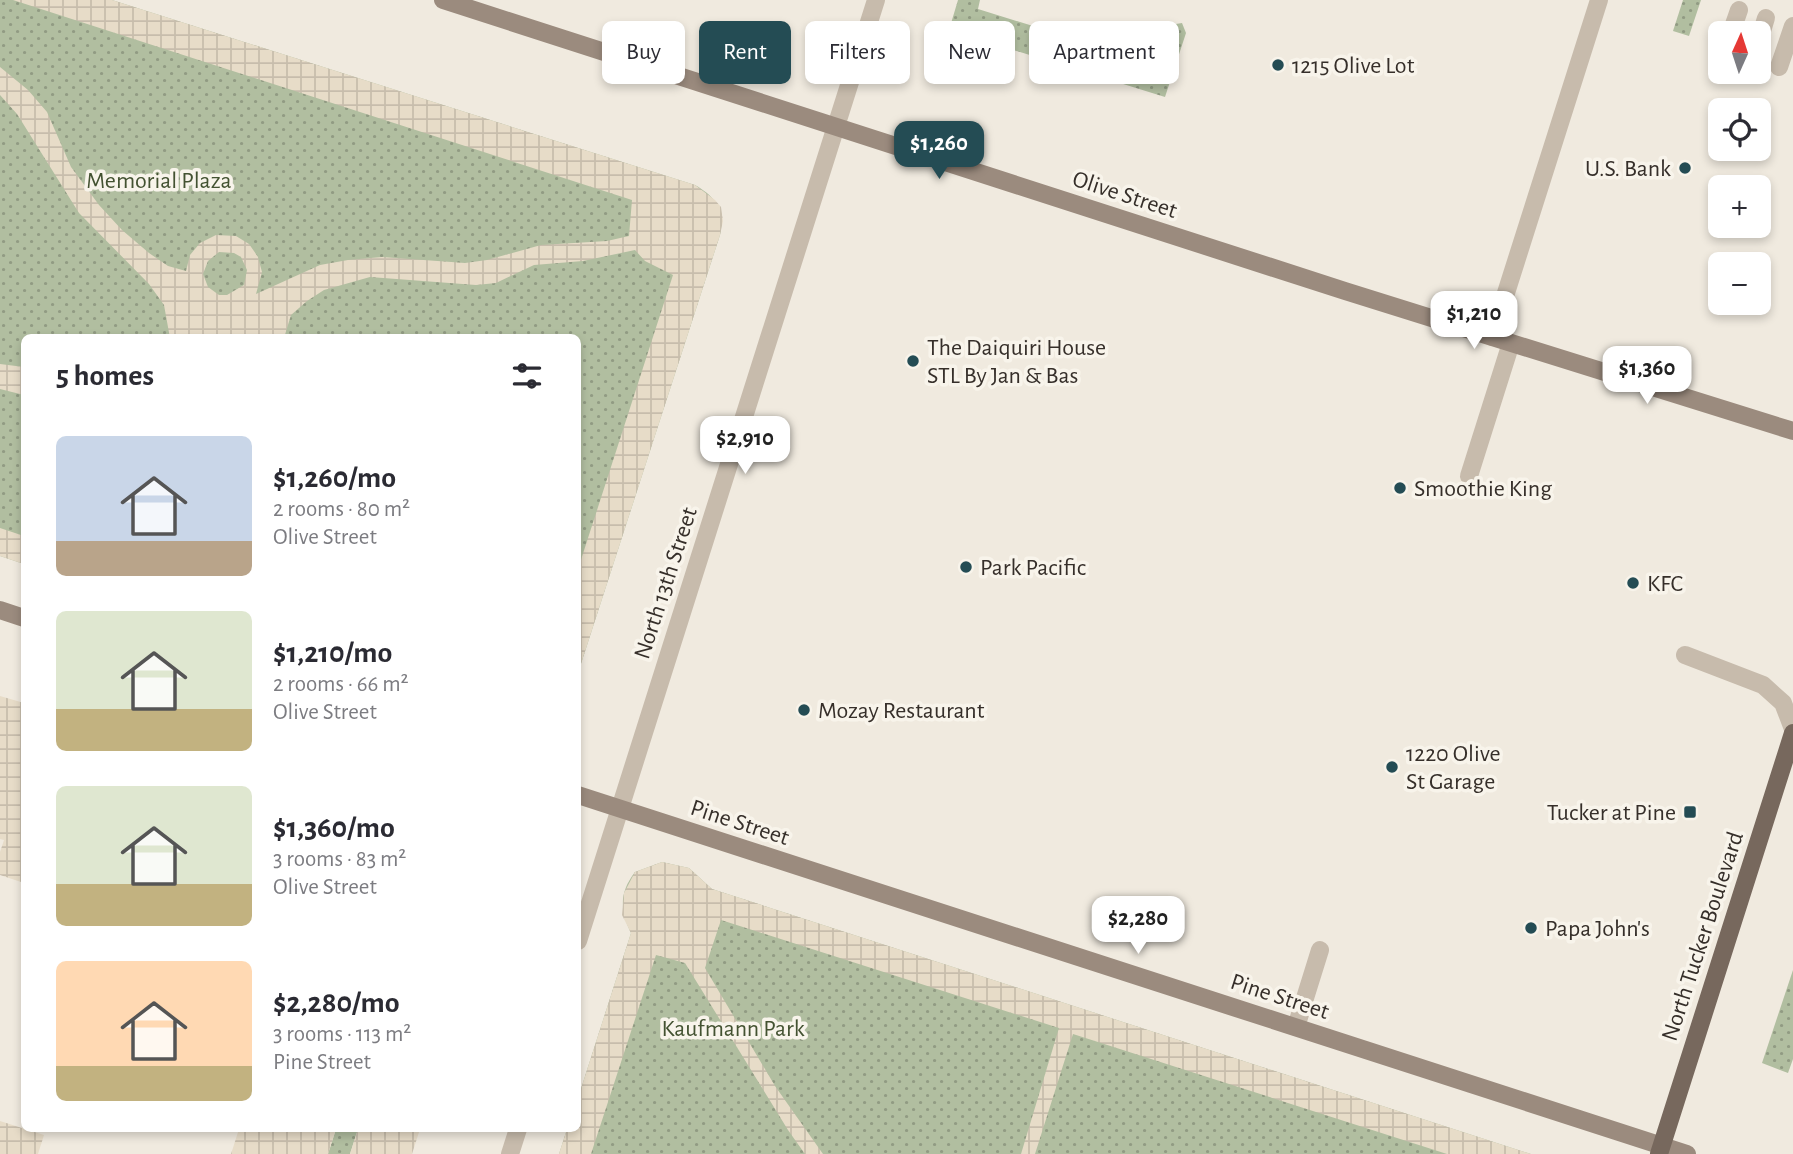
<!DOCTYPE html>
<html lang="en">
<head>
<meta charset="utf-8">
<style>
  :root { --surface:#fff; --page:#f2f2f3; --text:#2b2b33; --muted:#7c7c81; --accent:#244c54 }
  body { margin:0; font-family:"Alegreya Sans",sans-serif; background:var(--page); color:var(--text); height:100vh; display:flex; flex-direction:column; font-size:26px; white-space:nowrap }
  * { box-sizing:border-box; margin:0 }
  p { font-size:23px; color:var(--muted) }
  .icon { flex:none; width:38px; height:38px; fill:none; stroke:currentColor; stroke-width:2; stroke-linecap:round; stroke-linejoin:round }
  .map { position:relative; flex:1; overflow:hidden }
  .side { position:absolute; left:21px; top:334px; width:560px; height:798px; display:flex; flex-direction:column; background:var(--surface); border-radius:10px; box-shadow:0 4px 10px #0003 }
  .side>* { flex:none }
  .banner { position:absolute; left:602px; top:21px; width:665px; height:63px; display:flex; gap:14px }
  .needle { width:46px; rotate:3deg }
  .buttons { position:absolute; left:1708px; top:21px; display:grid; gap:14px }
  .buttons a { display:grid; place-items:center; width:63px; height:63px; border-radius:10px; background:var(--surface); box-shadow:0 4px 10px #0003; font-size:35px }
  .price { position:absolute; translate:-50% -60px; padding:0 16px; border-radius:14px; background:#fff; color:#222; font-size:23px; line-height:46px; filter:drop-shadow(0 2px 4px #0008) }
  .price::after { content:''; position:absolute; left:50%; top:42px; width:21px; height:16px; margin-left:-10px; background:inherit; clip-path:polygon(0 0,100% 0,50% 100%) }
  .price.selected { background:var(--accent); color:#fff }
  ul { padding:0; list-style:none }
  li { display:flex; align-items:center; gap:21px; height:175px; padding:0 35px }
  li span { display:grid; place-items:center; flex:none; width:196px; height:140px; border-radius:10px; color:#555 }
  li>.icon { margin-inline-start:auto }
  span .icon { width:84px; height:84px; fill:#fffc; stroke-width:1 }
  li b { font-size:30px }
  h2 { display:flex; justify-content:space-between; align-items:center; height:84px; padding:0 35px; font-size:30px }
  .chip { padding:0 24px; border-radius:10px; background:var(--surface); box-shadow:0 4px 10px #0003; font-size:24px; line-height:63px }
  .chip.selected { background:var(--accent); color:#fff }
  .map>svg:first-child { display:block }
  .park { fill:url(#park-dots) }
  .plaza { fill:url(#plaza-grid); fill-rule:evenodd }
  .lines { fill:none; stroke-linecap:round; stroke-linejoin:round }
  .lane { stroke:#c7bbac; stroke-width:18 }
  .street { stroke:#c7bbac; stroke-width:18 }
  .secondary { stroke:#9b8b7e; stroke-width:18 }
  .primary { stroke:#77685d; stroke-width:18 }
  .poi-dot { fill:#244c54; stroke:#f8f4eb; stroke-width:2.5 }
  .labels { text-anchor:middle; stroke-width:7; stroke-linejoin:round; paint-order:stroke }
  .poi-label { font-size:24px; fill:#362f2a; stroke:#f8f4eb; text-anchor:start }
  .park-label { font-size:24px; fill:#435231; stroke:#f8f4eb }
  .street-label { font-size:24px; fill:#362f2a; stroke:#f8f4eb }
</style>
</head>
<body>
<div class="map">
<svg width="1793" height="1154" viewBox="0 0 1793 1154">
  <defs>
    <pattern id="park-dots" width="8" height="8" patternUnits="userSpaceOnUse" patternTransform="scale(1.75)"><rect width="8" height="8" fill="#b1bea0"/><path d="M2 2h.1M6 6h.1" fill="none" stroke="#919b83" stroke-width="1.8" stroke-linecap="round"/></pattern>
    <pattern id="plaza-grid" width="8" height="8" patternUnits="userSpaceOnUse" patternTransform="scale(1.75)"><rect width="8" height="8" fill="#e7dcc8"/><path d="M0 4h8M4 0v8" fill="none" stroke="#c7bdac"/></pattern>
  </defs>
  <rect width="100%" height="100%" fill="#f0eadf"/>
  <!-- park -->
  <g class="park">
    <path d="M0 0H112L695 185C716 197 725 210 720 235L578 673V338H24V564L0 556Z"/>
    <polygon points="958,0 980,0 978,9 1159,65 1176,24 1182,23 1186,33 1165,97 949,30"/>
    <polygon points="1683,0 1701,0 1689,36 1673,31"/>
    <path d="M662 862 689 868 712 889 1531 1154H559L567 1129H578V1098L631 933C620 910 619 893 635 872Z"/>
    <polygon points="1793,970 1793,1059 1788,1073 1762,1063"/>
    <polygon points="336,1129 358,1129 350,1154 328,1154"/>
  </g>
  <!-- plaza -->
  <g class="plaza">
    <path d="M13 0H112L695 185 715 200 721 207 723 221 720 235 578 673V569L673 275 645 261 635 250 583 261 534 265 496 283 476 285 370 277 324 290 307 301 291 315 284 338H170L164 305 149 284 79 213 17 114 0 95V67L28 90 47 112 71 167 99 205 122 230 149 253 168 266 186 271 190 255 200 243 216 235 236 236 249 244 258 257 262 272 256 294 320 265 348 260 382 257 465 263 487 260 541 245 607 241 629 236 632 200ZM219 252 234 253 241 257 247 270 244 285 227 295H219L208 287 203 274 208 261Z"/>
    <polygon points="0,364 24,367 24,395 0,389"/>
    <polygon points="0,528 24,536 24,564 0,556"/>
    <polygon points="0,696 24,703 24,883 0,875 0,852 4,840 0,839"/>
    <polygon points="662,862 689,868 712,889 1531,1154 1447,1154 1073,1034 1035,1154 1021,1154 1059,1028 721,920 705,968 775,1086 823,1154 805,1154 788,1130 685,963 656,955 591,1154 559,1154 567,1129 578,1129 578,1098 631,933 622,915 624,893 635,872"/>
    <polygon points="0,1121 44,1135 38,1154 0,1154"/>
    <polygon points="239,1129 336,1129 328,1154 231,1154"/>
    <polygon points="358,1129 420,1129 412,1154 350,1154"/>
  </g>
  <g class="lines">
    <!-- lane -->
    <g class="lane">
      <polyline points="1731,33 1739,10"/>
      <polyline points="1759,41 1766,18"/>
      <polyline points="1779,67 1793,26"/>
      <polyline points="1492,337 1599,0"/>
      <polyline points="1469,476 1511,343"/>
      <polyline points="1685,655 1763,685 1783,703 1793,729"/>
      <polyline points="1296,1027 1320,950"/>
    </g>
    <!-- street -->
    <g class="street">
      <polyline points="578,941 876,0"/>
      <polyline points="510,1154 518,1129"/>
    </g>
    <!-- secondary -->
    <g class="secondary">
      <polyline points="443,0 1345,291 1793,431"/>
      <polyline points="0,610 24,618"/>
      <polyline points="578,795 1687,1154"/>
    </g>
    <!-- primary -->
    <polyline class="primary" points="1659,1154 1793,733"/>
  </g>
  <!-- markers -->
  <g class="poi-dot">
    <circle cx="1278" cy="65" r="7"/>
    <circle cx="1685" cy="168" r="7"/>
    <circle cx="913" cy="361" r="7"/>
    <circle cx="1400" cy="488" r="7"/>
    <circle cx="966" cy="567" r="7"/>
    <circle cx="1633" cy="583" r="7"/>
    <circle cx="804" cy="710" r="7"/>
    <circle cx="1392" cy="767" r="7"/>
    <rect x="1683" y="805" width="14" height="14" rx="3.5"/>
    <circle cx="1531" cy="928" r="7"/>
  </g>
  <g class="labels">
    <!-- poi labels -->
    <g class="poi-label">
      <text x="1292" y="73">1215 Olive Lot</text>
      <text x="1671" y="176" text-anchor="end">U.S. Bank</text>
      <text x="927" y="355">The Daiquiri House<tspan x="927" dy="28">STL By Jan &amp; Bas</tspan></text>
      <text x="1414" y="496">Smoothie King</text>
      <text x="980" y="575">Park Pacific</text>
      <text x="1647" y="591">KFC</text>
      <text x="818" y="718">Mozay Restaurant</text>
      <text x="1406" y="761">1220 Olive<tspan x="1406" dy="28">St Garage</tspan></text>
      <text x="1676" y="820" text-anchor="end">Tucker at Pine</text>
      <text x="1545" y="936">Papa John's</text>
    </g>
    <!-- park labels -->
    <g class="park-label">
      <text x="159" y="188">Memorial Plaza</text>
      <text x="733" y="1036">Kaufmann Park</text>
    </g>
    <!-- street labels -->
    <g class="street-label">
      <text transform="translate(1125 194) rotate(18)" y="8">Olive Street</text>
      <text transform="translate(665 583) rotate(-72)" y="8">North 13th Street</text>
      <text transform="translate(740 822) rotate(18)" y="8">Pine Street</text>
      <text transform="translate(1702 936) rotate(-72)" y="8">North Tucker Boulevard</text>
      <text transform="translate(1280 996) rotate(18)" y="8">Pine Street</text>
    </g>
  </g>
</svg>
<div class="buttons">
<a><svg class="needle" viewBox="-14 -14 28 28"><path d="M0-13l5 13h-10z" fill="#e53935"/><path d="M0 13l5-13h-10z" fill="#7c7c81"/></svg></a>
<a><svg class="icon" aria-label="locate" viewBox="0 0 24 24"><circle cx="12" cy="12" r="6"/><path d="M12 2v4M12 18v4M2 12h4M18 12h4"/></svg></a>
<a>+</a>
<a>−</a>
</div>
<b class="price selected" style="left:939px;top:181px">$1,260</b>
<b class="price" style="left:1474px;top:351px">$1,210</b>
<b class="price" style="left:1647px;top:406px">$1,360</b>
<b class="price" style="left:745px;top:476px">$2,910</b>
<b class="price" style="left:1138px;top:956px">$2,280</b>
<div class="banner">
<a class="chip">Buy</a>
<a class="chip selected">Rent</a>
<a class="chip">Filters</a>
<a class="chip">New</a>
<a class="chip">Apartment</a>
</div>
<section class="side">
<h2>5 homes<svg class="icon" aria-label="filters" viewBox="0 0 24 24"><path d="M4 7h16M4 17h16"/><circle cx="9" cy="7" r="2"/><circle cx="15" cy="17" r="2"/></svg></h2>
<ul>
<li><span style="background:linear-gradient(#c9d6e8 75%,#b9a48a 0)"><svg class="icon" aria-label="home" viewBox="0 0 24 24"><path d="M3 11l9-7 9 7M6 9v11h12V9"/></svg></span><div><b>$1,260/mo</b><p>2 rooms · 80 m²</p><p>Olive Street</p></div></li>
<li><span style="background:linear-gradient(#dfe7d0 70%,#c2b280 0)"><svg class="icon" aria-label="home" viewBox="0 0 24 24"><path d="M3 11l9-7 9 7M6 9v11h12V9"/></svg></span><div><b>$1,210/mo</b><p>2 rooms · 66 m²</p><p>Olive Street</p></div></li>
<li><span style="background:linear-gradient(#dfe7d0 70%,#c2b280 0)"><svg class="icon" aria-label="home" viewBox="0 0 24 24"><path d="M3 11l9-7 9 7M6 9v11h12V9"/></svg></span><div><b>$1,360/mo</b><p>3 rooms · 83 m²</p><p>Olive Street</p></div></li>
<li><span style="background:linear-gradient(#ffd9b3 75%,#c2b280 0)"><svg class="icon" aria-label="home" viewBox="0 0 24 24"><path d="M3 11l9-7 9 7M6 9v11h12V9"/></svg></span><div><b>$2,280/mo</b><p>3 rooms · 113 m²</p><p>Pine Street</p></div></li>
</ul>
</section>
</div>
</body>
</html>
